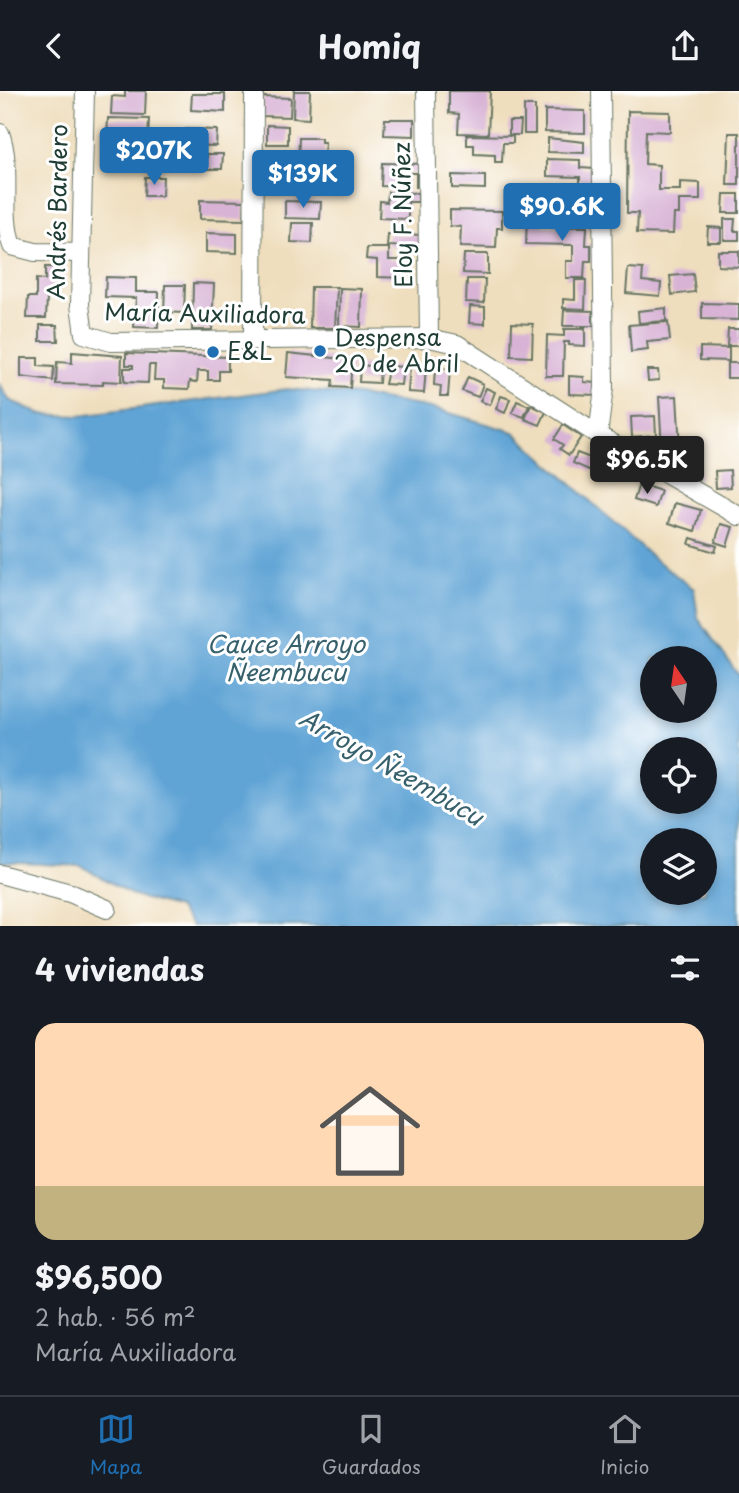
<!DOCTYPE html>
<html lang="es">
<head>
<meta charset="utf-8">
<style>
  :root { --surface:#171b24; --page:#20242c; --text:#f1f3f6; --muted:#9ea1a6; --line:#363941; --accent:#1f6fb2 }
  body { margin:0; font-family:"Playpen Sans",sans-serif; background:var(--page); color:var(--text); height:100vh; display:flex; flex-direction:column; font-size:26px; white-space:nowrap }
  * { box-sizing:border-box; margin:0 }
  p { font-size:23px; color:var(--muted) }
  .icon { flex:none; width:38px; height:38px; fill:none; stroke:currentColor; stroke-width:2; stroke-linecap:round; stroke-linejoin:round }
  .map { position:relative; height:835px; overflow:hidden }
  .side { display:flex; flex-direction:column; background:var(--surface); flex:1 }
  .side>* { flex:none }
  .needle { width:46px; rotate:347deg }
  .controls { position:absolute; left:640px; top:555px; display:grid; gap:14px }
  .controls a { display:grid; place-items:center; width:77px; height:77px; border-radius:50%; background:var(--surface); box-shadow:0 4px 10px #0003; font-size:35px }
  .price { position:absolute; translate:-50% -60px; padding:0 16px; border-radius:7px; background:var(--accent); color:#fff; font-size:23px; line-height:46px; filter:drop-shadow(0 2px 4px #0008) }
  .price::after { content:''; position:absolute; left:50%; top:42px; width:21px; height:16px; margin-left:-10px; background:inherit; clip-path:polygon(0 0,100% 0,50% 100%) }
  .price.on { background:#222; color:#fff }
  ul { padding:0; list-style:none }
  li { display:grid; align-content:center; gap:14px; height:371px; padding:0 35px }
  li span { display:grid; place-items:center; height:217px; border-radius:21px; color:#555 }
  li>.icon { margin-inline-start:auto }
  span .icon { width:126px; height:126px; fill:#fffc; stroke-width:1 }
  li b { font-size:30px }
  h2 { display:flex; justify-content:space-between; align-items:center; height:84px; padding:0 35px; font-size:30px }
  header { display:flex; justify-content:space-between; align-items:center; height:91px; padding:0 35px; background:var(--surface); font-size:32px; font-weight:700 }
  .menu { display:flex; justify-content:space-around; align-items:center; height:98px; border-top:2px solid var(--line); background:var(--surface); font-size:19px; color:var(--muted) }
  .menu a { display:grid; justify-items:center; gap:4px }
  .menu .on { color:var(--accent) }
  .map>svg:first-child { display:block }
  .water { fill:#61a4d5; stroke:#407084; stroke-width:2; fill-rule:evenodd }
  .building { fill:#d8b3d5 }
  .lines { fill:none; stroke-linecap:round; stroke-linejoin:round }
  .minor-casing { stroke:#687564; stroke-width:20 }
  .minor { stroke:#fff; stroke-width:18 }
  .poi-dot { fill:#1f6fb2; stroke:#fff; stroke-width:2.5 }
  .labels { text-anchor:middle; stroke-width:6; stroke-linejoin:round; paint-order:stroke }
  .street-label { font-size:23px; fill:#1f3d34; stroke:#fff }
  .poi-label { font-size:23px; fill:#1f3d34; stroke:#fff; text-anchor:start }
  .water-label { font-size:24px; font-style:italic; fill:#36616c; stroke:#fff }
</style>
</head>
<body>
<header><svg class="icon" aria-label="back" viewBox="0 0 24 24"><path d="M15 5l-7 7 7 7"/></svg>Homiq<svg class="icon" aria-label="share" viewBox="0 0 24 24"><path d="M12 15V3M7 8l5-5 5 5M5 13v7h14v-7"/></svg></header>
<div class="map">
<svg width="739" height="835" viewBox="0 0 739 835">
  <rect width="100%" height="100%" fill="#fff"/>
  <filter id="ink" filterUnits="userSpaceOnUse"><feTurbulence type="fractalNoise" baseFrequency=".0143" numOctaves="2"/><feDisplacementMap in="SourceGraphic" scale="14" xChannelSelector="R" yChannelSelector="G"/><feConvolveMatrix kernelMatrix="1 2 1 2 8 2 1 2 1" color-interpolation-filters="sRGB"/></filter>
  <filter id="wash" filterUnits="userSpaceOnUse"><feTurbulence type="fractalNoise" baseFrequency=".00686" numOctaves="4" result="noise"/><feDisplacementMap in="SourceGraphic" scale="28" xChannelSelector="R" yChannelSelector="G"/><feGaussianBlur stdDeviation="1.57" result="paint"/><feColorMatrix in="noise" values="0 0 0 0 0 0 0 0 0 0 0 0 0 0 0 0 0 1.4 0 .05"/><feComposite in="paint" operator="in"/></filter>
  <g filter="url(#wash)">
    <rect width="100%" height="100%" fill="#efdebd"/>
    <!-- water -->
    <path class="water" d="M0 294 9 309 40 323 79 325 287 298 359 304 436 318 514 341 652 466 694 498 698 527 739 585V835H192L178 817 134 805 81 775 0 771ZM653 567H705V620H653ZM653 658H705V710H653ZM653 749H705V802H653Z"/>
    <g id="blocks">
      <!-- building -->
      <g class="building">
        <polygon points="125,0 146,0 145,24 111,23 112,5 125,6"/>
        <polygon points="294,0 310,0 309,28 293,27"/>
        <polygon points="449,0 490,0 488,43 458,42 459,23 449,22"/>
        <polygon points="192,3 225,3 225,21 191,19"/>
        <polygon points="263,6 291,7 290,26 262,25"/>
        <rect x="524" y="15" width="11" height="28"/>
        <polygon points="545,19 585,20 585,42 545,41"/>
        <polygon points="628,20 670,21 670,41 646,40 645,73 659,74 659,99 680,99 680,91 700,92 700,109 679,109 679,123 674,123 673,143 637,142 638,122 627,122"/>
        <polygon points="108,27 149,28 148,48 179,49 178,70 135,69 136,48 107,47"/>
        <polygon points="385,28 414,28 414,45 384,44"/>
        <polygon points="509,30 521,30 520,44 509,44"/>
        <polygon points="267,34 288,35 288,53 267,53"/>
        <polygon points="186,38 217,39 216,55 186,54"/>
        <polygon points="729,42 739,42 739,94 727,94"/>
        <polygon points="467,44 513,45 513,52 503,52 502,71 495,71 495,64 474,63 474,54 467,54"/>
        <polygon points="299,47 321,47 321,51 325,51 324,66 320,66 320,75 298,75"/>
        <polygon points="548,47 584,51 584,62 548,61"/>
        <polygon points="207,63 223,63 222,78 207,78"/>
        <polygon points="547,68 580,69 580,77 595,78 595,95 580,94 580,86 547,85"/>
        <polygon points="382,72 424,73 423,96 416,96 416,82 408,82 407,96 381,95"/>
        <polygon points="452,84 485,85 485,98 452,97"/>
        <polygon points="145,86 163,86 162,105 144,105"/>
        <polygon points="388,101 418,102 418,111 408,111 408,128 379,127 380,110 387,111"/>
        <polygon points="724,103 739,103 739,122 723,122"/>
        <polygon points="200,109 245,110 244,129 200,128"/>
        <polygon points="285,110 321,111 320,128 285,127"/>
        <polygon points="450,119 502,120 502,137 497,137 496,157 460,156 461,136 450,135"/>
        <polygon points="527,125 543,126 543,135 587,136 586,154 591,154 591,170 585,170 584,187 566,187 566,170 573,170 573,154 526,153"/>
        <polygon points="724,128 735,128 734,140 739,140 739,149 724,149"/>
        <polygon points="292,132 313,132 312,152 291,151"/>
        <polygon points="708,136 721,137 721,151 707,151"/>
        <polygon points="206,142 237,143 237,162 206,161"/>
        <polygon points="388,143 424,144 424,156 387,155"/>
        <polygon points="367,157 389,157 389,169 405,169 405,187 377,186 377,169 366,168"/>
        <polygon points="718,160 739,160 739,176 718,175"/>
        <polygon points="464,163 488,163 488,183 463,182"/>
        <polygon points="45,176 56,176 55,207 47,207 46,227 27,227 28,206 36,206 36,188 45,189"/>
        <polygon points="628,177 643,178 642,190 661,192 660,205 626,202"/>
        <polygon points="693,183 695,201 672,204 670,185"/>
        <polygon points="106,186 136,187 136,201 159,201 158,237 134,236 136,207 105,206"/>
        <polygon points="467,188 485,188 484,212 466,211"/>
        <polygon points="575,189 586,189 585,218 563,217 563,208 575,209"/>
        <polygon points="193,192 214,193 212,239 192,239"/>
        <polygon points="165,194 185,194 184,222 164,221"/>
        <polygon points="311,196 337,196 335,237 310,237"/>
        <polygon points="340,197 362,198 361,236 339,235"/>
        <polygon points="702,212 739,213 739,229 702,228"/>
        <polygon points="470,215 485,216 485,233 469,232"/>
        <polygon points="666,217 666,230 639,232 638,220"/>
        <polygon points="564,219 593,220 593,235 563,235"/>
        <polygon points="668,231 670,249 647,251 648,259 631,261 629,234"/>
        <polygon points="512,232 533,233 532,266 511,265"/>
        <polygon points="40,234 57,234 58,250 40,250"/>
        <polygon points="564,238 585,238 585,255 569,254 569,251 564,251 563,285 546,285 547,244 564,245"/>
        <polygon points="728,238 739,238 739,255 727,255"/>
        <polygon points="700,256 729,257 729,270 700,269"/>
        <polygon points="72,261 122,265 121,291 103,290 103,294 56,293 57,271 72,272"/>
        <polygon points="126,262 228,266 228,280 219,280 219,289 208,289 208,280 198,280 197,291 190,290 189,298 164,297 164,289 154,289 155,274 149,274 148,292 124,291 124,277 133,277 133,274 126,274"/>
        <polygon points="288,262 352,269 350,297 332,296 333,289 286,286"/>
        <polygon points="21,267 38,267 38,275 54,276 53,290 21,286"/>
        <rect x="727" y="272" width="12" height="15"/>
        <polygon points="360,274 380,276 379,292 359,291"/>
        <polygon points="389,275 403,276 401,294 385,293"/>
        <polygon points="410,275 426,276 424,302 408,301"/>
        <polygon points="435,277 450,278 448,305 440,305 441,295 434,294"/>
        <polygon points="647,279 658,279 659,289 648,290"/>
        <polygon points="569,285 584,286 584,291 597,292 597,304 569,303"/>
        <polygon points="468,286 483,293 478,306 462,300"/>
        <polygon points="486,297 495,301 490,314 480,310"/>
        <polygon points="501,305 510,308 505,322 496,318"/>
        <polygon points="677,305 680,357 662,358 659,306"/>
        <polygon points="517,310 529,315 524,326 512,322"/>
        <polygon points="531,314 546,321 540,334 525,328"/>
        <polygon points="655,325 656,344 632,346 631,326"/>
        <polygon points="563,334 581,346 569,364 560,358 563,354 554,348"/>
        <polygon points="696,350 699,389 684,379 683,351"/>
        <polygon points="605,358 618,363 614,372 601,367"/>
        <polygon points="577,362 596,369 591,380 573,372"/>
        <polygon points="730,379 731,396 716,397 715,380"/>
        <polygon points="639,393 661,400 656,416 634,409"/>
        <polygon points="675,412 701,419 695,440 669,432"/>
        <polygon points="721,433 733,436 727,455 715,451"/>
        <polygon points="691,447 717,455 715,461 689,453"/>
      </g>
    </g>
  </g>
  <g filter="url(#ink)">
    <use href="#blocks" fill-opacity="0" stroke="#687564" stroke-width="2"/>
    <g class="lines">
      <!-- minor casing -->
      <g class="minor-casing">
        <g id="minor">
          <polyline points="85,0 80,214 84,243 111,251 429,247 457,253 598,344 739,425"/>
          <polyline points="426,0 429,247"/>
          <path d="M0 42C13 78 0 121 12 155L35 161 81 162"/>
          <polyline points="253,249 254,0"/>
          <polyline points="598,344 604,297 601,0"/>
          <polyline points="0,783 70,802 107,818"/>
        </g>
      </g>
      <!-- minor -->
      <use href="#minor" class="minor"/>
    </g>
  </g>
  <!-- markers -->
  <g class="poi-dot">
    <circle cx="320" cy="260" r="7"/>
    <circle cx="213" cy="261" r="7"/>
  </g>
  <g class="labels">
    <!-- street labels -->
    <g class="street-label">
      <text transform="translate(58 121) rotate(-89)" y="8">Andrés Bardero</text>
      <text transform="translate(403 124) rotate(-91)" y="8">Eloy F. Núñez</text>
      <text transform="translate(205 223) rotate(1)" y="8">María Auxiliadora</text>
    </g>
    <!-- poi labels -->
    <g class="poi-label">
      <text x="334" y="255">Despensa<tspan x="334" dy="26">20 de Abril</tspan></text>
      <text x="227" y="269">E&amp;L</text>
    </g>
    <!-- water labels -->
    <g class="water-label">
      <text x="286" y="562">Cauce Arroyo<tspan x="286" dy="28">Ñeembucu</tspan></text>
      <text transform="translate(391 677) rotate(30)" y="8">Arroyo Ñeembucu</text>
    </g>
  </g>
</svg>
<div class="controls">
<a><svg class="needle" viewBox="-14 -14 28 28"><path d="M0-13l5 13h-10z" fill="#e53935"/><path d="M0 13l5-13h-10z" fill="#9ea1a6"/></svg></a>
<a><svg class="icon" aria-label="locate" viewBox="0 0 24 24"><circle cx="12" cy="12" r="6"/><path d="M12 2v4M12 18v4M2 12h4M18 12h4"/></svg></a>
<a><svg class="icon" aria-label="layers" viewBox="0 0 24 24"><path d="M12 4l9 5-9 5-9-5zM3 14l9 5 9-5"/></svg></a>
</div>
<b class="price" style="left:154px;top:96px">$207K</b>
<b class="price" style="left:303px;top:119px">$139K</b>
<b class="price" style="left:562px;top:152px">$90.6K</b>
<b class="price on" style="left:647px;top:405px">$96.5K</b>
</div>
<section class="side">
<h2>4 viviendas<svg class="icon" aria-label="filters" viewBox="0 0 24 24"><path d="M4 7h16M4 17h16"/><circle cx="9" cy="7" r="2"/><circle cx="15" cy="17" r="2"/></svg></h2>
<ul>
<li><span style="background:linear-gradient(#ffd9b3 75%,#c2b280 0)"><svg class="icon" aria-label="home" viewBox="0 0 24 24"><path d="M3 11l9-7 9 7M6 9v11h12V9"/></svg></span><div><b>$96,500</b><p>2 hab. · 56 m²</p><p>María Auxiliadora</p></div></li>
</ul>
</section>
<nav class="menu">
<a class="on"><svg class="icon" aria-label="map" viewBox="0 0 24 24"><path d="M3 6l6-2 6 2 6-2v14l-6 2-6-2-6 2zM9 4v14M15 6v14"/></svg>Mapa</a>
<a><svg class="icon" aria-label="saved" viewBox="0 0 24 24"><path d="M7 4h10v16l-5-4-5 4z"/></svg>Guardados</a>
<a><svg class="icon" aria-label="home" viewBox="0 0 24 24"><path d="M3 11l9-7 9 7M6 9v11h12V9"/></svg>Inicio</a>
</nav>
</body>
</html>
